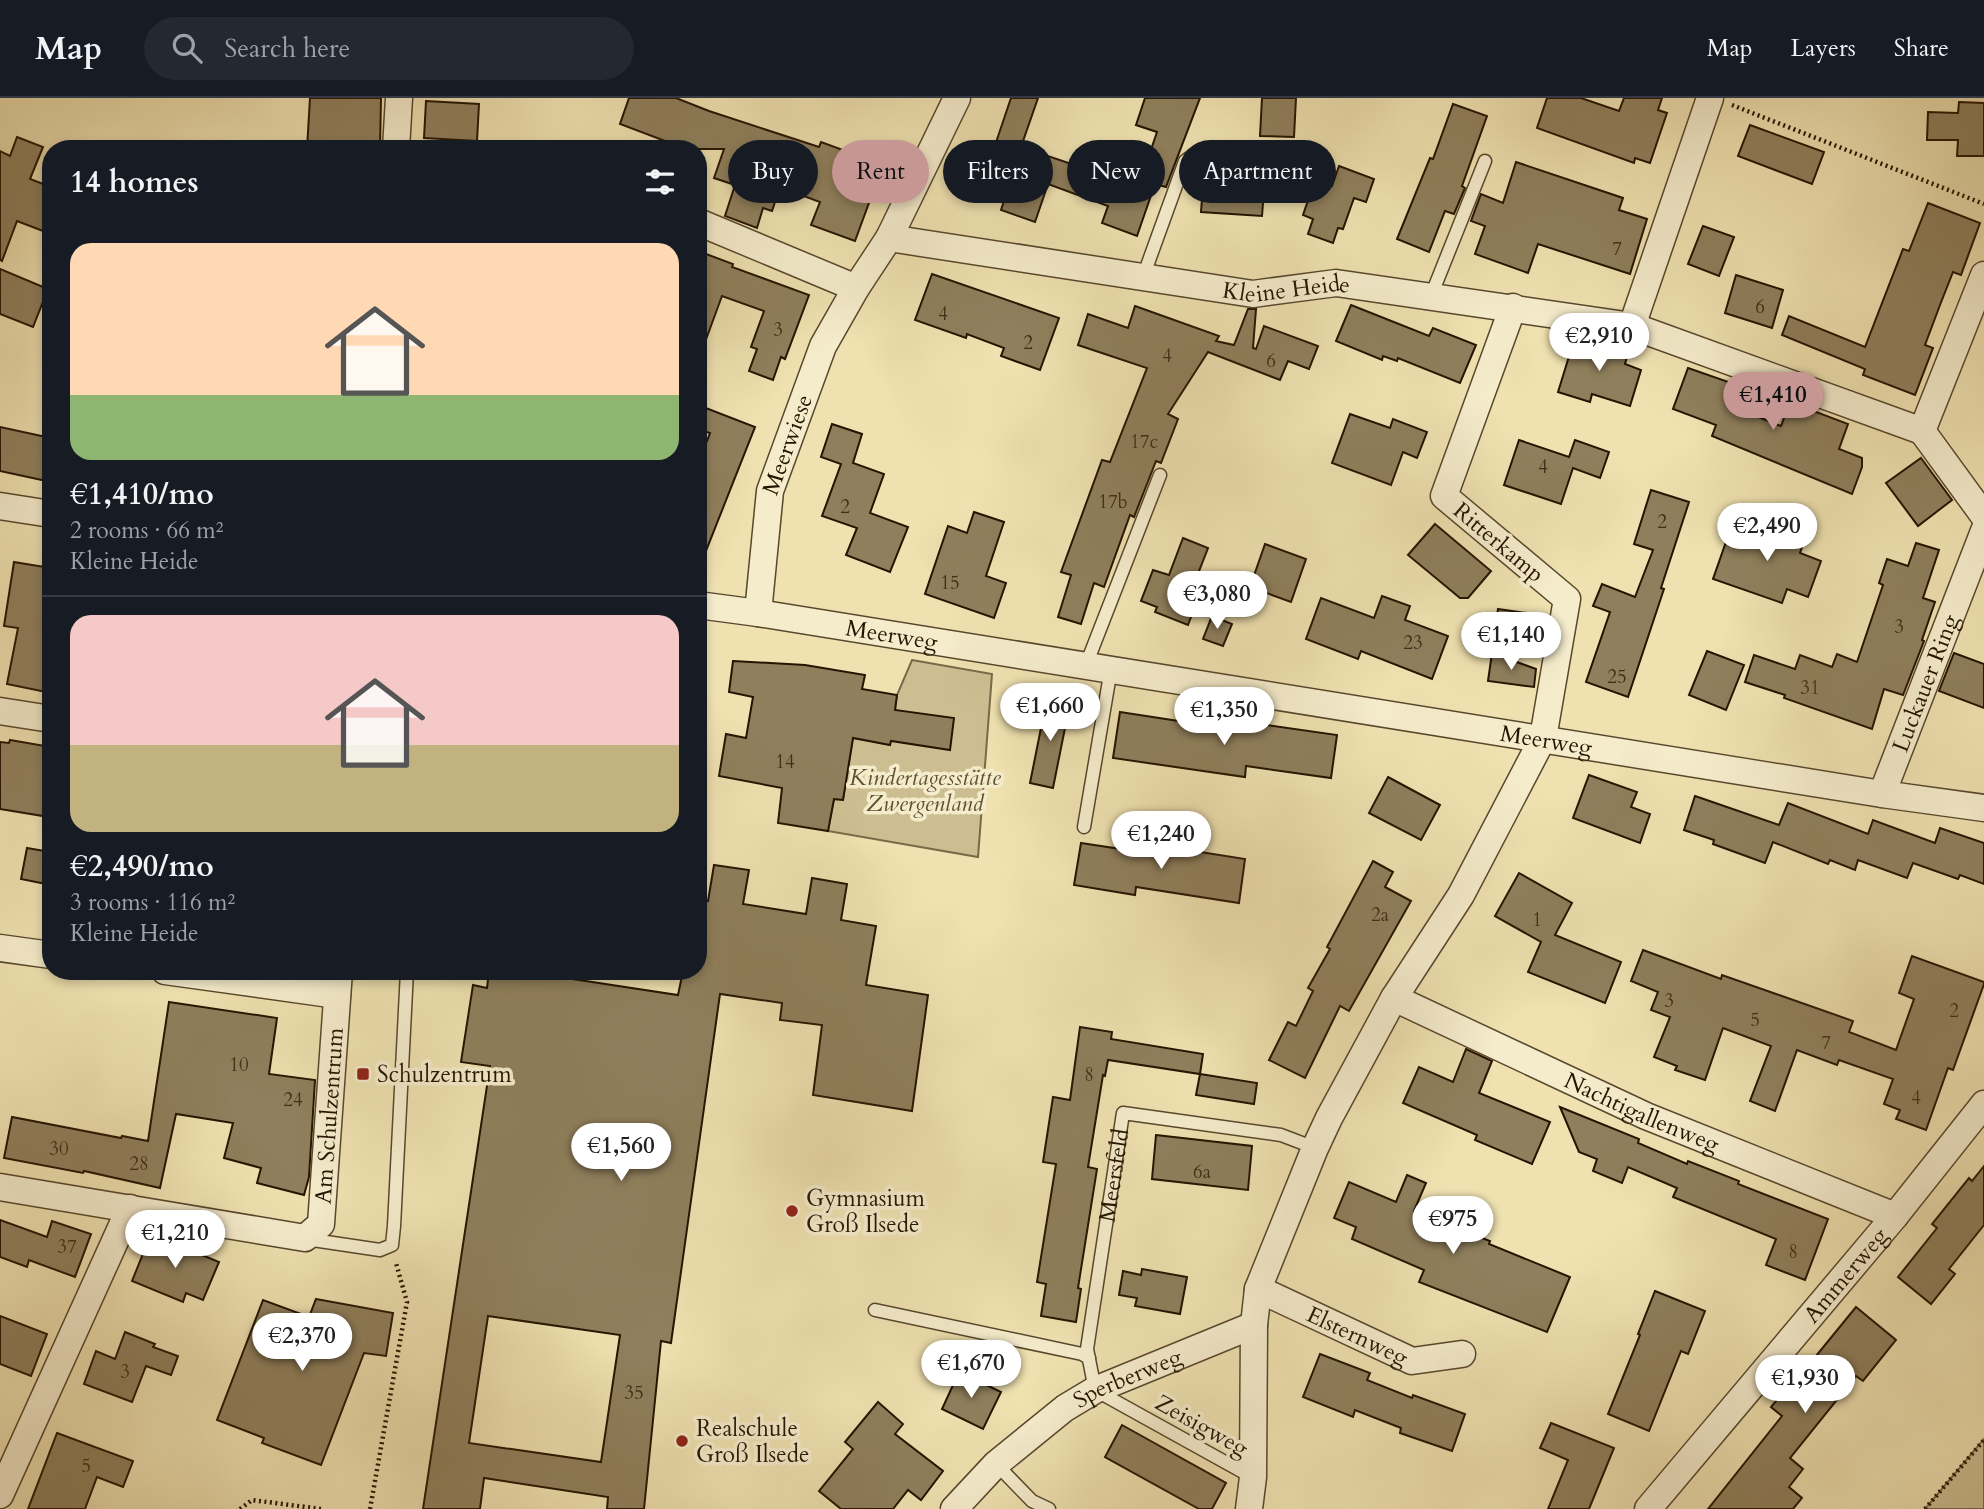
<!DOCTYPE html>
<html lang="en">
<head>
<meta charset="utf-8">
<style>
  :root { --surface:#171b24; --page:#242831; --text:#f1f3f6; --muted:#9ea1a6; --line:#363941; --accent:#c59692 }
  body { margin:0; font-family:Cardo,serif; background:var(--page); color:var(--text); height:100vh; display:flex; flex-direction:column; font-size:26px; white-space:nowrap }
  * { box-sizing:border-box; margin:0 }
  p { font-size:23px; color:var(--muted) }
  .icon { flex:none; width:38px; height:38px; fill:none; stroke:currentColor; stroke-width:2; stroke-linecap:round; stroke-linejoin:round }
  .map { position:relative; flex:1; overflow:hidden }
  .drawer { position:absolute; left:42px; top:42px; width:665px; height:840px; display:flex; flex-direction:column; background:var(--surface); border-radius:28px; box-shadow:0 4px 10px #0003 }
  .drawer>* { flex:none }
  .top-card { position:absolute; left:728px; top:42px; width:665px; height:63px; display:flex; gap:14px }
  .price { position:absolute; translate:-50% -60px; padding:0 16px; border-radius:24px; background:#fff; color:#222; font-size:23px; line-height:46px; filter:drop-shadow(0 2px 4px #0008) }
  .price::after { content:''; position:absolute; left:50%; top:42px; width:21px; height:16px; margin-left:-10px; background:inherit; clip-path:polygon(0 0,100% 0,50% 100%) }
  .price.current { background:var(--accent); color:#111 }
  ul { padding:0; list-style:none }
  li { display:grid; align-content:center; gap:14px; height:371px; padding:0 28px }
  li+li { border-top:2px solid var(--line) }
  li span { display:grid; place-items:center; height:217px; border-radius:21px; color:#555 }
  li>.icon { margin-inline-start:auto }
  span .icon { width:126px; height:126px; fill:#fffc; stroke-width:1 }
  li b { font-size:30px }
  h2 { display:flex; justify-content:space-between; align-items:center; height:84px; padding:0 28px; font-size:30px }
  .tag { padding:0 24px; border-radius:32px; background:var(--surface); box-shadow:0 4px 10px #0003; font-size:24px; line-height:63px }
  .tag.current { background:var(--accent); color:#111 }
  header { display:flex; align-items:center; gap:42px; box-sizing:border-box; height:98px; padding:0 35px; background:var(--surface); border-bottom:2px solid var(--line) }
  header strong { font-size:33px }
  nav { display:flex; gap:38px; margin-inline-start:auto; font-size:24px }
  .search { width:490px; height:63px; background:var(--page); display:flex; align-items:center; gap:18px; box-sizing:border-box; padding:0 24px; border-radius:38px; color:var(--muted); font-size:26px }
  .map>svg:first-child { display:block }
  .green { fill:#cdbe92; stroke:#7a6949; stroke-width:2 }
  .building { fill:#8f7f5c; stroke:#261400; stroke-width:2; fill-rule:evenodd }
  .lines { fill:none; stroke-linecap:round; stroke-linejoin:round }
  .service-casing { stroke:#58472c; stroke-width:15 }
  .minor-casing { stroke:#58472c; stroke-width:29 }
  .path { stroke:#261400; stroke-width:4.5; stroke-dasharray:2 3.5; stroke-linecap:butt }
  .service { stroke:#f5eccc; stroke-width:12 }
  .minor { stroke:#f5eccc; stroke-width:26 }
  .poi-dot { fill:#8f2418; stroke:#f5eccc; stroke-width:2.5 }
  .labels { text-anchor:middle; stroke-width:7; stroke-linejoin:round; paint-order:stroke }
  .number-label { font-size:19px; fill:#402f17 }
  .street-label { font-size:23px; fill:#261400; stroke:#f5eccc }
  .park-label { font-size:23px; font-style:italic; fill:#605033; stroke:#f5eccc }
  .poi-label { font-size:23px; fill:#261400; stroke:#f5eccc; text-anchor:start }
</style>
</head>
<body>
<header>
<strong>Map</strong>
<div class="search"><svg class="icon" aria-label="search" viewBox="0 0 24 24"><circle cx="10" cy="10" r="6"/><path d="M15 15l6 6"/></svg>Search here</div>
<nav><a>Map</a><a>Layers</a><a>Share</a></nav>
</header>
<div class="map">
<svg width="1984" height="1411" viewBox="0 0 1984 1411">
  <rect width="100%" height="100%" fill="#efe1b0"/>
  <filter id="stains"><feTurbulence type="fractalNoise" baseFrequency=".00286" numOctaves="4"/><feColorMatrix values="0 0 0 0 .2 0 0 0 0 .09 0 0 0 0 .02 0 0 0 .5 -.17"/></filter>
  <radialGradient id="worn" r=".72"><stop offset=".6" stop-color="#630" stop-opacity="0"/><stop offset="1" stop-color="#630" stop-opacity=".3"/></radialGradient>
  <!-- green -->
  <g class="green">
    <polygon points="912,562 992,576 978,759 828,733 834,701 843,702 853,640 890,646 897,597"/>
    <polygon points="1984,1341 1984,1411 1925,1411"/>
  </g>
  <!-- building -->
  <g class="building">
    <polygon points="310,0 381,0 380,51 307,51"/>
    <polygon points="629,0 676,0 709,13 819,49 821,44 843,52 837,68 877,83 855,143 811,127 820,104 780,89 772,113 763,110 757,130 725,118 735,87 714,80 724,51 686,51 620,26"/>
    <polygon points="1011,0 1038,0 1021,49 1092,73 1095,64 1141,81 1157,34 1136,27 1145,0 1200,0 1166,89 1155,86 1137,138 1102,125 1108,108 1048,86 1035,124 1001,112 1012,79 987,71"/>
    <polygon points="1262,0 1296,0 1294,39 1260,38"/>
    <polygon points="1547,0 1581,0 1619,13 1624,0 1662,0 1658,12 1667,15 1650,65 1635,60 1634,65 1537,30"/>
    <polygon points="426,3 479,6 477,43 424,40"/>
    <polygon points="1959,4 1984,5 1984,58 1957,58 1958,42 1927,42 1928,14 1958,15"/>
    <polygon points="1453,6 1487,18 1462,88 1465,90 1454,116 1445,113 1429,154 1397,141 1430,60 1433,61"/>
    <polygon points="1750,27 1824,54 1812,86 1738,58"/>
    <polygon points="17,39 43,49 30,81 51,89 51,136 17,123 2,163 0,162 0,53 10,58"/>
    <polygon points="1516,64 1623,100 1619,112 1647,121 1630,176 1538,146 1528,175 1475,156 1485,128 1471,123 1481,96 1503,105"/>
    <polygon points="1339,68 1374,81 1366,104 1354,100 1343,131 1338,130 1333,145 1308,136 1313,121 1303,117 1315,82 1332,88"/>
    <polygon points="1204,74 1265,79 1262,118 1201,114"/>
    <polygon points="1928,105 1980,125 1961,177 1953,174 1940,207 1925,247 1933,250 1915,297 1863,277 1865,271 1782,237 1789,218 1865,249 1903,151 1909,153"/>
    <polygon points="1703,128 1734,139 1719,178 1688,166"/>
    <polygon points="698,153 733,166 732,169 809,197 785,261 781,259 773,282 749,273 757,251 751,249 764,213 722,198 701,255 698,255"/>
    <polygon points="0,171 48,191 33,229 0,216"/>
    <polygon points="932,176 1059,220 1040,272 1001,258 1004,250 967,236 966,240 915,222"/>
    <polygon points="1736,177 1783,192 1772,230 1725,215"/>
    <polygon points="1351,207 1429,238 1433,230 1476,247 1460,285 1398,260 1397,263 1383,258 1382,262 1336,243"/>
    <polygon points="1135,208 1219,238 1216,243 1234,247 1248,211 1256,211 1253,250 1256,251 1264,228 1318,248 1309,271 1288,263 1280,282 1208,254 1168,316 1178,321 1161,365 1156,363 1134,419 1130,417 1104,489 1094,485 1081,526 1058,519 1071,477 1061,474 1102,362 1110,364 1147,270 1078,247 1088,216 1128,230"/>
    <polygon points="1575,239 1628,255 1625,266 1641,272 1630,308 1592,296 1590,304 1558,294"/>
    <polygon points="1688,270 1740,288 1733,309 1781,328 1790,304 1848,326 1839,351 1862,360 1862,369 1852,396 1712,338 1716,327 1673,311"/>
    <polygon points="698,307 755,329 700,468 698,468 698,366 710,335 698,331"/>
    <polygon points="1350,316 1390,330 1393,321 1427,334 1417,360 1403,354 1391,387 1332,365"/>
    <polygon points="832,326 862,336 853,365 884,376 870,415 908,429 890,474 846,457 857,430 822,418 841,366 821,359"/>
    <polygon points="0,329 51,340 51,384 0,373"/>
    <polygon points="1519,342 1569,359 1575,342 1609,354 1600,380 1573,370 1561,406 1504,387"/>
    <polygon points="1921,360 1952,402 1918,428 1886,385"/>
    <polygon points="1651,392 1689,404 1661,490 1664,491 1628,599 1586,584 1610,514 1593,508 1602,486 1635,499 1653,452 1634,446"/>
    <polygon points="974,414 1004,424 986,478 1006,485 994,520 925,496 948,428 967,435"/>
    <polygon points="1733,424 1773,438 1777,428 1806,438 1800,455 1821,463 1808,499 1787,491 1782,505 1713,481"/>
    <polygon points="1435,426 1491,473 1468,500 1460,500 1408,457"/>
    <polygon points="1183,440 1208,450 1196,481 1204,484 1188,527 1155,514 1157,509 1141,503 1153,472 1169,477"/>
    <polygon points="1916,445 1939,452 1923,500 1935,504 1922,542 1924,543 1903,597 1884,591 1872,631 1784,600 1785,597 1745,584 1754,557 1795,571 1800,557 1832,569 1837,556 1857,564 1883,487 1879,485 1887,461 1908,468"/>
    <polygon points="1265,446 1306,461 1291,504 1250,489"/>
    <polygon points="14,464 51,470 51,595 7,586 18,530 4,528"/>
    <polygon points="1382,498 1410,508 1405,522 1448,538 1432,581 1361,553 1358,561 1306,541 1321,500 1374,520"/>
    <polygon points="1498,511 1534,516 1528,558 1495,530"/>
    <polygon points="1212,518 1232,526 1223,548 1203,541"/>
    <polygon points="1707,553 1744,567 1726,612 1689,597"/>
    <polygon points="1492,555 1536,571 1534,589 1488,583"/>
    <polygon points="1954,555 1984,566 1984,610 1939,593"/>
    <polygon points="733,563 805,567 865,577 862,591 897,597 895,612 954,620 950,652 891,643 890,647 853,640 843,702 834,701 828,733 778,725 782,690 719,678 726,636 746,640 753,599 729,594"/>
    <polygon points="1047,600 1070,605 1053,690 1030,685"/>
    <polygon points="1120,614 1244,633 1245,624 1337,637 1331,680 1246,668 1245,679 1113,660"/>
    <polygon points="10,642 51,649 51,663 43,718 0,711 0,644 9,645"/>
    <polygon points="1589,677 1637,694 1631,709 1650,716 1640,745 1573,720"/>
    <polygon points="1388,679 1440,707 1421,742 1369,715"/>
    <polygon points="1695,698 1779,727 1788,705 1868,736 1873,722 1935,745 1940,730 1984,745 1984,786 1960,777 1958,781 1913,765 1907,780 1858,762 1855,772 1830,762 1828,766 1773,744 1765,765 1713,746 1714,742 1684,732"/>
    <polygon points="1081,745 1141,754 1143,745 1245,761 1239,805 1136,789 1135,797 1074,787"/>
    <polygon points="27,750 51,754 51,787 21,781"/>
    <polygon points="1373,763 1393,774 1385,789 1411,803 1349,913 1340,908 1305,980 1269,962 1288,924 1296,928 1313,893 1308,890 1330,851 1327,849"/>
    <path d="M714 767 749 772 743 806 806 816 812 780 847 786 841 822 876 828 866 887 928 897 912 1013 813 997 822 927 780 922 782 905 720 896 671 1245 661 1243 644 1411H607L608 1399 484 1380 480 1411H423L490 968 461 964 473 887 487 890 489 873H520L678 897 683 873H698V801L708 803ZM488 1218 620 1237 601 1364 469 1345Z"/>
    <polygon points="1519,775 1572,805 1555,837 1621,864 1605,905 1528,874 1541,844 1495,818"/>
    <polygon points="1643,852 1721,881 1722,877 1853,923 1849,934 1896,952 1914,901 1899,895 1912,858 1984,884 1984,886 1953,972 1948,970 1926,1032 1896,1021 1900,1012 1884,1006 1893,981 1839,962 1837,967 1797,952 1775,1013 1750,1003 1771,948 1723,930 1705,982 1675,972 1677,968 1654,959 1670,919 1651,912 1658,894 1631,883"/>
    <polygon points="169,904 277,920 269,976 315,982 309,1079 304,1097 257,1085 261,1070 224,1060 233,1025 176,1016 160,1090 84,1073 83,1075 4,1060 12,1019 121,1040 122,1038 148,1043"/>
    <polygon points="1080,929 1112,934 1111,941 1203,956 1200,976 1108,962 1105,978 1103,977 1088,1069 1097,1071 1078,1190 1081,1191 1076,1224 1041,1218 1046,1186 1037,1184 1056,1066 1043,1064 1053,999 1070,1002"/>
    <polygon points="1466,951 1492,963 1479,995 1550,1024 1532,1066 1475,1042 1477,1037 1403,1005 1419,969 1453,984"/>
    <polygon points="1200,976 1257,985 1254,1006 1196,997"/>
    <polygon points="1560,1009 1639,1041 1638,1045 1687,1066 1688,1063 1739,1083 1738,1086 1828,1121 1805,1182 1766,1167 1776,1141 1673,1099 1677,1090 1628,1069 1622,1085 1593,1073 1597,1061 1579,1054"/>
    <polygon points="1156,1037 1252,1048 1248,1092 1152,1081"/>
    <polygon points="1984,1068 1984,1127 1949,1171 1955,1176 1931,1206 1898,1179 1937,1130 1932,1126 1969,1080 1972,1083"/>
    <polygon points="1407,1077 1426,1085 1414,1113 1490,1143 1489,1146 1570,1179 1547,1234 1419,1184 1424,1172 1352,1141 1356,1129 1334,1120 1349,1084 1396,1104"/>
    <polygon points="0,1122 47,1139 52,1123 91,1136 75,1179 29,1162 27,1169 0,1159"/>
    <polygon points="151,1136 219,1164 203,1202 186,1195 183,1204 132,1183"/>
    <polygon points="1142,1171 1187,1179 1180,1216 1135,1208 1137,1200 1119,1197 1123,1173 1141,1177"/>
    <polygon points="1655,1193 1705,1213 1688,1256 1681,1253 1649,1333 1608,1316 1640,1237 1638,1236"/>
    <polygon points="316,1201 393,1215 386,1258 364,1255 321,1367 262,1345 264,1340 217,1322 263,1202 309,1219"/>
    <polygon points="1856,1209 1896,1242 1863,1283 1856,1278 1790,1360 1803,1371 1789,1389 1802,1400 1793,1411 1708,1411 1782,1318 1771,1309 1801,1272 1803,1274"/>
    <polygon points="0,1218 47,1236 31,1278 0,1266"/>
    <polygon points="125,1234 155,1246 153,1249 178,1258 171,1277 146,1268 132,1304 84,1286 96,1253 115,1261"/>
    <polygon points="1320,1256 1370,1275 1367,1282 1412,1300 1413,1297 1465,1316 1452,1353 1400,1335 1401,1330 1355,1312 1353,1319 1303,1299"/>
    <polygon points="959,1274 1001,1294 983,1331 942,1311"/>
    <polygon points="878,1304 903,1326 895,1336 943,1373 921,1402 908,1392 893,1411 841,1411 819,1393 853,1351 845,1344"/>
    <polygon points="1551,1325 1614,1350 1589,1411 1548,1411 1568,1362 1540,1350"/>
    <polygon points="1122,1327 1226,1385 1212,1411 1199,1411 1105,1359"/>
    <polygon points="57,1335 133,1363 123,1389 97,1379 85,1411 28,1411"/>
  </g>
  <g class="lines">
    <!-- service casing -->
    <g class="service-casing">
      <g id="service">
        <polyline points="1143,179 1185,63 1200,52"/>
        <polyline points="1431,198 1485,63"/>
        <polyline points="1086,567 1160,377"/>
        <polyline points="1084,729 1111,571"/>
        <polyline points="306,1141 380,1152 392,1147 394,1128 407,873"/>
        <polyline points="875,1212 1082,1256 1089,1260"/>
        <polyline points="996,1366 1032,1403 1049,1411"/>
        <path id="s1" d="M1252 1379 1095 1292 1087 1251 1123 1015 1281 1037 1315 1050"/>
      </g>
    </g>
    <!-- minor casing -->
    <g class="minor-casing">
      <g id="minor">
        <polyline points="396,51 399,0"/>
        <polyline points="698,124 856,190"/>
        <path id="s2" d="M889 140 1253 196 1336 185 1632 228 1922 333"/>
        <polyline points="1984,177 1922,333 1984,418"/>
        <polyline points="1632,228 1710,0"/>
        <polyline points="0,408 51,416"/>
        <path id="s3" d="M698 507 758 515 1882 696 1984 710"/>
        <path id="s4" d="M758 515 770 393 823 248 856 190 889 140 957 0"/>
        <polyline points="0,613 51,621"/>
        <path id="s5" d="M1882 696 1984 433"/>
        <polyline points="0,850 51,857"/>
        <polyline points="165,873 337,897"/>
        <path id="s6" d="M1394 900 1646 1018 1895 1118"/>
        <path id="s7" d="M0 1089 305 1140 321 1126 339 873"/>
        <path id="s8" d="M1258 1191 1412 1263 1462 1256"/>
        <polyline points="0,1397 130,1110"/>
        <path id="s9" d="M954 1411 996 1366 1065 1310 1095 1292 1254 1227"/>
        <polyline points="1249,1411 1253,1379 1254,1227 1258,1191 1315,1050 1329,1020 1394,900 1461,797 1543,640 1567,501 1444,398 1513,209"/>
        <path id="s10" d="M1648 1411 1895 1118 1984 1006"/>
      </g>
    </g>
    <!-- path -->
    <g class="path">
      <polyline points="1732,7 1984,106"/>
      <polyline points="240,1411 252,1402 321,1411"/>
      <polyline points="370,1411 407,1204 396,1165"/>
      <polyline points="1925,1411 1984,1342"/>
    </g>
    <!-- service -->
    <use href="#service" class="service"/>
    <!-- minor -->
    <use href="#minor" class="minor"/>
  </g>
  <!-- markers -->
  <g class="poi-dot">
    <rect x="356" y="969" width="14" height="14" rx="3.5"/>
    <circle cx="792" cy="1113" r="7"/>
    <circle cx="682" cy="1343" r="7"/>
  </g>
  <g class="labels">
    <!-- number labels -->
    <g class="number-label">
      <text x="1617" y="157">7</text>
      <text x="1760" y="215">6</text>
      <text x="943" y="222">4</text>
      <text x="778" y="238">3</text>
      <text x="1028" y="251">2</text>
      <text x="1167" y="264">4</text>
      <text x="1271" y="269">6</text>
      <text x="1144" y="350">17c</text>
      <text x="1543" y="375">4</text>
      <text x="1113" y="410">17b</text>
      <text x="845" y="415">2</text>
      <text x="1662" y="430">2</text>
      <text x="950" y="491">15</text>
      <text x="1899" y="535">3</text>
      <text x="1413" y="551">23</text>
      <text x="1617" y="585">25</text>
      <text x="1810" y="596">31</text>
      <text x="785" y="670">14</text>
      <text x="1380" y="823">2a</text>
      <text x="1537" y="828">1</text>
      <text x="1669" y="909">3</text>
      <text x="1954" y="919">2</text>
      <text x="1755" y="928">5</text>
      <text x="1826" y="951">7</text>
      <text x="239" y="973">10</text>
      <text x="1089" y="983">8</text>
      <text x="1916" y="1006">4</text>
      <text x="293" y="1008">24</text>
      <text x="59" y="1057">30</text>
      <text x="139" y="1072">28</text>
      <text x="1202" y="1080">6a</text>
      <text x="67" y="1155">37</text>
      <text x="1793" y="1160">8</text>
      <text x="125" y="1280">3</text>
      <text x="634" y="1301">35</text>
      <text x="86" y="1374">5</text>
    </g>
    <!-- street labels -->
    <g class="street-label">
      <text dy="8" stroke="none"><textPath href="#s2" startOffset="402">Kleine Heide</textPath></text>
      <text dy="8" stroke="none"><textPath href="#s4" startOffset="172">Meerwiese</textPath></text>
      <text transform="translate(1499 444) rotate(40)" y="8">Ritterkamp</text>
      <text dy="8" stroke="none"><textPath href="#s3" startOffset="196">Meerweg</textPath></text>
      <text dy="8" stroke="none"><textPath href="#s5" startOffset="119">Luckauer Ring</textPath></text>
      <text dy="8" stroke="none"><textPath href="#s3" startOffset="859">Meerweg</textPath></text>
      <text dy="8" stroke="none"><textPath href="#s6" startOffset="273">Nachtigallenweg</textPath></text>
      <text dy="8" stroke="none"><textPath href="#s7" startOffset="439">Am Schulzentrum</textPath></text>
      <text dy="8" stroke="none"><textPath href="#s1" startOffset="397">Meersfeld</textPath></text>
      <text dy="8" stroke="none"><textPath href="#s10" startOffset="306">Ammerweg</textPath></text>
      <text dy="8" stroke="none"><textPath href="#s8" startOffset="110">Elsternweg</textPath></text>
      <text dy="8" stroke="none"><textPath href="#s9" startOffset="220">Sperberweg</textPath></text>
      <text transform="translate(1202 1327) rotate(29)" y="8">Zeisigweg</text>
    </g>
    <!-- park labels -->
    <g class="park-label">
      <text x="925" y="687">Kindertagesstätte<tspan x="925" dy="26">Zwergenland</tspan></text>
    </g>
    <!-- poi labels -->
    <g class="poi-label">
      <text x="377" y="984">Schulzentrum</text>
      <text x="806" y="1108">Gymnasium<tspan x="806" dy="26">Groß Ilsede</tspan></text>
      <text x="696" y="1338">Realschule<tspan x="696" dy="26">Groß Ilsede</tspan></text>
    </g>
  </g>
  <rect width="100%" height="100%" filter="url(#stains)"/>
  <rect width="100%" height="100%" fill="url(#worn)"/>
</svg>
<b class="price" style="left:1599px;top:275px">€2,910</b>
<b class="price current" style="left:1773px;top:334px">€1,410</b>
<b class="price" style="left:1767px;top:465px">€2,490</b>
<b class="price" style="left:1217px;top:533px">€3,080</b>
<b class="price" style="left:1511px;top:574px">€1,140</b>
<b class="price" style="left:1050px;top:645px">€1,660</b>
<b class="price" style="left:1224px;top:649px">€1,350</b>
<b class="price" style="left:1161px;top:773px">€1,240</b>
<b class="price" style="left:621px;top:1085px">€1,560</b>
<b class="price" style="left:1453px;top:1158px">€975</b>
<b class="price" style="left:175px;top:1172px">€1,210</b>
<b class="price" style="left:302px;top:1275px">€2,370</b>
<b class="price" style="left:971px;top:1302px">€1,670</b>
<b class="price" style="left:1805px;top:1317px">€1,930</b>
<div class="top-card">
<a class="tag">Buy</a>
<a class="tag current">Rent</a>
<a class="tag">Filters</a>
<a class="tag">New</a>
<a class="tag">Apartment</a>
</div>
<section class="drawer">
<h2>14 homes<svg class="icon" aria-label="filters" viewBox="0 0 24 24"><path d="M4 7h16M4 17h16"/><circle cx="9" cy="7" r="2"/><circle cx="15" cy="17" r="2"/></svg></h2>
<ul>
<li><span style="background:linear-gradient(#ffd9b3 70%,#8fb573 0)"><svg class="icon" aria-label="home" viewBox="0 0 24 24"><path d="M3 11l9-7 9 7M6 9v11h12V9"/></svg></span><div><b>€1,410/mo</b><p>2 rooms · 66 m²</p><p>Kleine Heide</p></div></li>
<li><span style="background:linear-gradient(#f6c9c9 60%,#c2b280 0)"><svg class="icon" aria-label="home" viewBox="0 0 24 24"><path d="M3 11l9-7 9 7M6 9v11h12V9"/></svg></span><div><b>€2,490/mo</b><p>3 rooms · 116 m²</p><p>Kleine Heide</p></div></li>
</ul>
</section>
</div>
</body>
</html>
